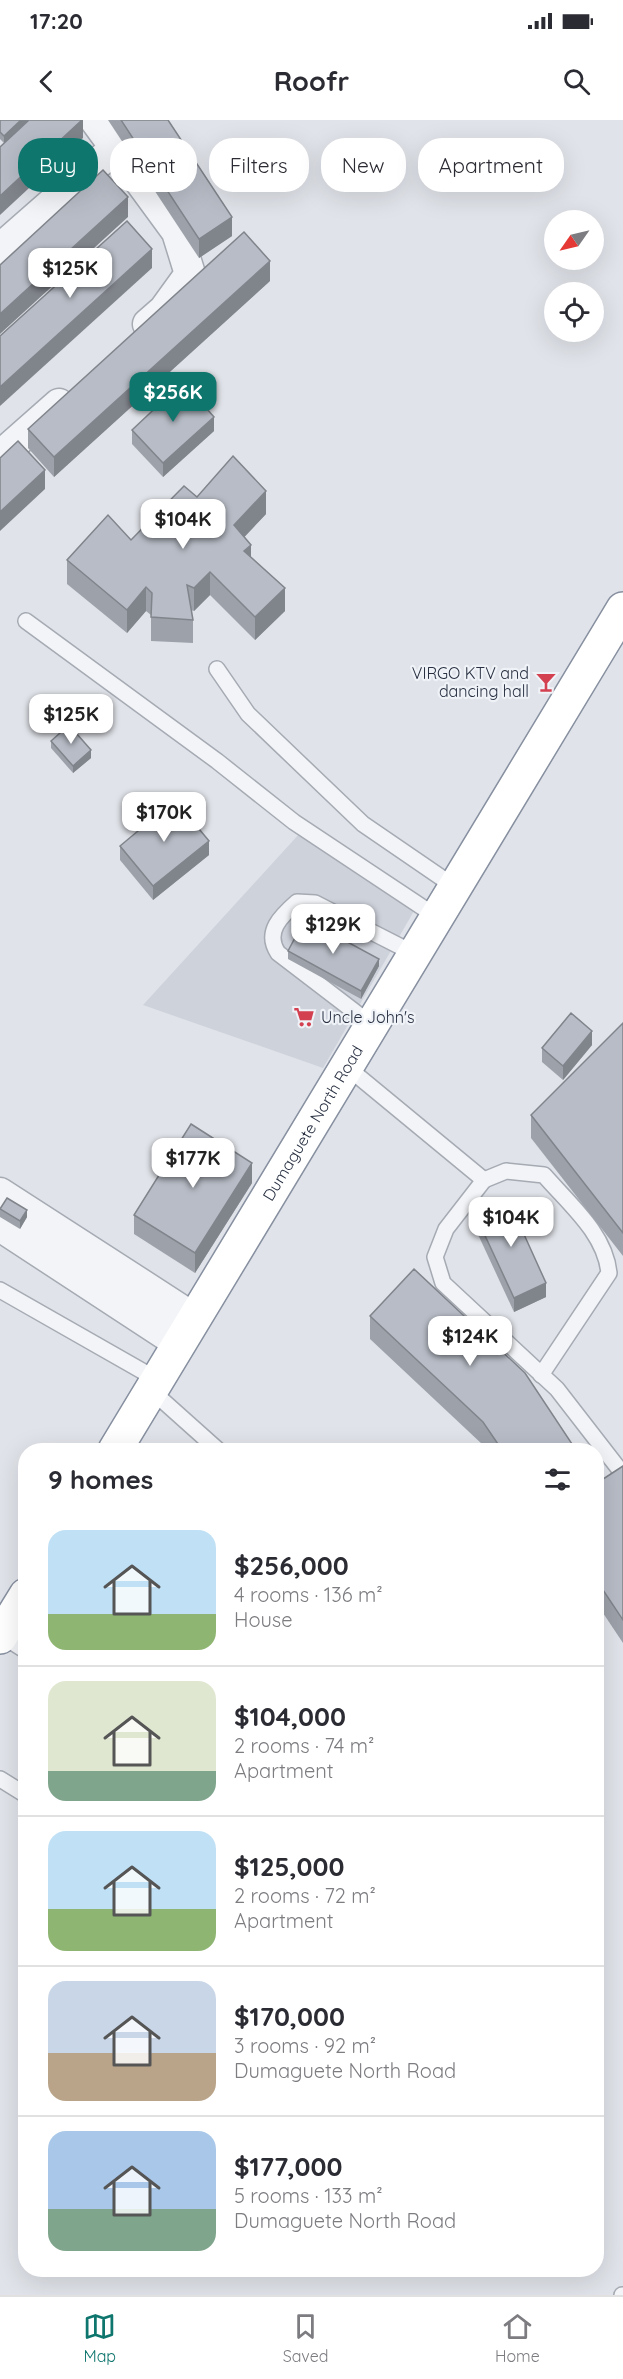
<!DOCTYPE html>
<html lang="en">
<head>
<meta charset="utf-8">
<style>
  :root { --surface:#fff; --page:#f2f2f3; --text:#2b2b33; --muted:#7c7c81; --line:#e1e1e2; --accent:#0f766e }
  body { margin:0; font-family:Quicksand,sans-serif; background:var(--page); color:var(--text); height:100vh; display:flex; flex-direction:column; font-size:22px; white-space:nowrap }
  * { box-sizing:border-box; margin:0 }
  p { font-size:20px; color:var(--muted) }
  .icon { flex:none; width:33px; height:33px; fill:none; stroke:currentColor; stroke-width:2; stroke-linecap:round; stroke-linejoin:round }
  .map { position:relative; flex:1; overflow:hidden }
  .panel { position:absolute; left:18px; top:1323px; width:586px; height:834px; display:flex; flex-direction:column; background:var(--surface); border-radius:24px; box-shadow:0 6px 24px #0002 }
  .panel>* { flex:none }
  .top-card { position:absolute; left:18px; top:18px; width:588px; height:54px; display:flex; gap:12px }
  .needle { width:39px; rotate:236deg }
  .controls { position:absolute; left:544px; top:90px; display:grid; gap:12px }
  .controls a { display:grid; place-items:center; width:60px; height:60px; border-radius:50%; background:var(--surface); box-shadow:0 6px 24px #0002; font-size:30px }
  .price { position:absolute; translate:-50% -51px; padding:0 14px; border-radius:12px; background:#fff; color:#222; font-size:20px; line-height:39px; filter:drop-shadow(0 2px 3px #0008) }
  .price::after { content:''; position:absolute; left:50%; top:36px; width:18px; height:14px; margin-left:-9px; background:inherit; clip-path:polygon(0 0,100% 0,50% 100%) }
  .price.on { background:var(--accent); color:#fff }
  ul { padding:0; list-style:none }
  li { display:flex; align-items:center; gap:18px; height:150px; padding:0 30px }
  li+li { border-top:2px solid var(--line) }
  li span { display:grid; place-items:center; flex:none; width:168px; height:120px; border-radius:18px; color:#555 }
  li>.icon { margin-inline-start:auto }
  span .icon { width:72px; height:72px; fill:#fffc; stroke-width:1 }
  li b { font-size:26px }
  h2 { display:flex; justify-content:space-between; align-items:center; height:72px; padding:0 30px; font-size:26px }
  .pill { padding:0 21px; border-radius:24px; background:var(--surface); box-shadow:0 6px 24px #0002; font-size:21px; line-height:54px }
  .pill.on { background:var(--accent); color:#fff }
  .status { display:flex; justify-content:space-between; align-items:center; height:42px; padding:0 30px; background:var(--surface); direction:ltr }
  .status svg { height:16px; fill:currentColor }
  header { display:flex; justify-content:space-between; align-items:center; height:78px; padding:0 30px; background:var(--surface); font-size:27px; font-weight:700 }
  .tabs { display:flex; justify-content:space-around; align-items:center; height:84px; border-top:2px solid var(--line); background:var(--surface); font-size:16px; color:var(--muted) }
  .tabs a { display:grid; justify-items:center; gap:3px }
  .tabs .on { color:var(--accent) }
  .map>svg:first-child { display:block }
  .built { fill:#ced2db }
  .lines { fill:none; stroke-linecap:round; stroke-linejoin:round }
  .lane-casing { stroke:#a5aab3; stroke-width:18 }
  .street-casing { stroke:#a5aab3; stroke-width:33 }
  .highway-casing { stroke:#8790a0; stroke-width:36 }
  .lane { stroke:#f3f4f7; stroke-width:15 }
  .street { stroke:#f3f4f7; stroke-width:30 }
  .highway { stroke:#fff; stroke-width:33 }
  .wall { fill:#9da2aa }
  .shaded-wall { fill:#80848b }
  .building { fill:#b7bcc6; stroke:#80848b; stroke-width:1.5 }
  .labels { text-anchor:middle; stroke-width:4.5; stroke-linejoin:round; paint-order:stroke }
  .poi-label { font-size:16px; fill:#283041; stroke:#eff2f7; text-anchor:end }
  .street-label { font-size:16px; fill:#283041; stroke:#eff2f7 }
</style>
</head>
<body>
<div class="status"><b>17:20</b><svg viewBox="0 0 49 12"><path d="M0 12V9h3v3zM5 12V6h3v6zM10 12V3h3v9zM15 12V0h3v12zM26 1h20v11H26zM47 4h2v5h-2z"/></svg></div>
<header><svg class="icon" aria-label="back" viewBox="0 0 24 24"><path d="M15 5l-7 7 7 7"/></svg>Roofr<svg class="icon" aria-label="search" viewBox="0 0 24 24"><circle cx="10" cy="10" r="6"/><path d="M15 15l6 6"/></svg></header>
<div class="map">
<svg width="623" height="2175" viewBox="0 0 623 2175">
  <rect width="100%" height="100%" fill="#e0e3e9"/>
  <!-- built -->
  <polygon class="built" points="300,713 414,791 323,948 143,885"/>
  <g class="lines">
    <!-- lane casing -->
    <g class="lane-casing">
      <g id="lane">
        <polyline points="26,501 217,641 294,702 437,797"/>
        <polyline points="217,549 248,594 363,704 455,767"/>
        <path d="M372 905 278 833C264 812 281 796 297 782L315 783 415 834"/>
        <polyline points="347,947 484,1060 446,1109 435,1137 443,1163 557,1269 619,1349"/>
        <path d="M484 1060 506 1051 544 1055C569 1084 605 1113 609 1153L541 1255"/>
        <polyline points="0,1170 158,1260"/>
        <polyline points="152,1271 218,1330"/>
        <polyline points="1,1515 26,1531"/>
        <polyline points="0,1659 26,1675"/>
        <polyline points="622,2175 623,2175"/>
      </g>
    </g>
    <!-- street casing -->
    <g class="street-casing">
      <g id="street">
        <polyline points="95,0 177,112 190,154 164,190 148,204"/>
        <polyline points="0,129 114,29"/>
        <polyline points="0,336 59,284"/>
        <polyline points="0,1073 195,1199"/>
        <polyline points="0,1106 180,1224"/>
      </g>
    </g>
    <!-- highway casing -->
    <g class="highway-casing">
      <g id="highway">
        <path id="s1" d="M115 1330 623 489"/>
        <polyline points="0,1517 26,1475"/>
      </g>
    </g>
    <!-- lane -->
    <use href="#lane" class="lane"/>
    <!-- street -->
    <use href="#street" class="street"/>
    <!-- highway -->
    <use href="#highway" class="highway"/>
  </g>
  <!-- wall -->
  <g class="wall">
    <polygon points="0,0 83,0 83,18 4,23 0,19"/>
    <polygon points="108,0 168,0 232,116 199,138"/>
    <polygon points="270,161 54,357 28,328 28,309"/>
    <polygon points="132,310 214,311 163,357 132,324"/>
    <polygon points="197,377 266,394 244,417 251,438 285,491 255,520 210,475 194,491 191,490 193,500 193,523 151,521 151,495 146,491 127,513 67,464 67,440 131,420"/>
    <polygon points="51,621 91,638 73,653 51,628"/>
    <polygon points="120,726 209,735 153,780 120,740"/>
    <polygon points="288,831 379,846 361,879 288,839"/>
    <polygon points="623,903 623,1136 531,1018 531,995"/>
    <polygon points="592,925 563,960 542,942 542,928"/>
    <polygon points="252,1063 195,1153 134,1114 134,1095"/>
    <polygon points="0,1089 27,1097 20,1109 0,1097"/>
    <polygon points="475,1094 546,1177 514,1192 475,1108"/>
    <polygon points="370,1196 576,1330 487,1330 483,1325 370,1219"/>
    <polygon points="623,1346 623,1523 597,1484 597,1363"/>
  </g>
  <!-- shaded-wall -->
  <g class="shaded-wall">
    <polygon points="21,0 29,0 4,23 4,16"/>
    <polygon points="82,0 83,0 83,18 0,95 0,76"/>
    <polygon points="128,77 128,97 0,214 0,194"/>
    <polygon points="232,97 232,116 199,138 199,119"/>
    <polygon points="152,129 152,148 0,286 0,267"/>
    <polygon points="270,141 270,161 54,357 54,337"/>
    <polygon points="214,297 214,311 163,357 163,343"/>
    <polygon points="45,350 45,369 0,411 0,392"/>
    <polygon points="266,371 266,394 234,428 234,405"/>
    <polygon points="251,425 251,448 244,431"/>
    <polygon points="210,452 210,475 194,491 194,468"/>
    <polygon points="146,467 146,491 127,513 127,490"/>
    <polygon points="285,468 285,491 255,520 255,497"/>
    <polygon points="91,630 91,638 73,653 73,646"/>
    <polygon points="209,721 209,735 153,780 153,766"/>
    <polygon points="379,839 379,846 361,879 361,871"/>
    <polygon points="592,911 592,925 563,960 563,946"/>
    <polygon points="252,1043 252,1063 195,1153 195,1133"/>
    <polygon points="27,1090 27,1097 20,1109 20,1101"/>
    <polygon points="546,1163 546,1177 514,1192 514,1178"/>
  </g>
  <!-- building -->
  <g class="building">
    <polygon points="0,0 21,0 4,16 0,12"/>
    <polygon points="29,0 82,0 0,76 0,27"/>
    <polygon points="121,0 168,0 232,97 199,119"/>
    <polygon points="103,50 128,77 0,194 0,145"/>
    <polygon points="127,101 152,129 0,267 0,216"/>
    <polygon points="244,112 270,141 54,337 28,309"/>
    <polygon points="183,262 214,297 163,343 132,310"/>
    <polygon points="18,321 45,350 0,392 0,338"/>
    <polygon points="233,336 266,371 234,405 251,425 244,431 285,468 255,497 210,452 194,468 187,465 193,500 151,497 152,473 146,467 127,490 67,440 108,395 131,420 184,366 197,377"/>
    <polygon points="69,605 91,630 73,646 51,621"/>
    <polygon points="175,680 209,721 153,766 120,726"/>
    <polygon points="305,799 379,839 361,871 288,831"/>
    <polygon points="571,893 592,911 563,946 542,928"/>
    <polygon points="623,903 623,1113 531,995"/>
    <polygon points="191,1004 252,1043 195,1133 134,1095"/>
    <polygon points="7,1078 27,1090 20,1101 0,1089"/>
    <polygon points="508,1079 546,1163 514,1178 475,1094"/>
    <polygon points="414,1149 525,1253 576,1330 502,1330 483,1302 370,1196"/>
    <polygon points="364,1327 367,1330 360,1330"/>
    <polygon points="623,1346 623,1500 597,1461 597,1363"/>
  </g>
  <!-- icons -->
  <defs>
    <g id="bar-bare" transform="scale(1.62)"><path d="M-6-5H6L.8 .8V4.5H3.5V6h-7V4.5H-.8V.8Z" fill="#d34050" stroke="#eff2f7" stroke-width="2.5" paint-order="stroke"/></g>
    <g id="supermarket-bare" transform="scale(1.62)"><path d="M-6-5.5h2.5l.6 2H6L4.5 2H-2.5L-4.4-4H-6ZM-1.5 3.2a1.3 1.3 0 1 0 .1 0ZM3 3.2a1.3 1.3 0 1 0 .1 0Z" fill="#d34050" stroke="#eff2f7" stroke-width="2.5" paint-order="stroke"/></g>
  </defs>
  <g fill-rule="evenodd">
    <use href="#bar-bare" x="546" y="562"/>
    <use href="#supermarket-bare" x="304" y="897"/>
  </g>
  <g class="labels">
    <!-- poi labels -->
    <g class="poi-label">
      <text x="529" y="559">VIRGO KTV and<tspan x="529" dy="18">dancing hall</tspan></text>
      <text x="321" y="903" text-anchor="start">Uncle John's</text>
    </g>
    <!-- street labels -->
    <g class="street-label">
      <text dy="6" stroke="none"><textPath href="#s1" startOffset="382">Dumaguete North Road</textPath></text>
    </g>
  </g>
</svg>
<div class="controls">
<a><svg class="needle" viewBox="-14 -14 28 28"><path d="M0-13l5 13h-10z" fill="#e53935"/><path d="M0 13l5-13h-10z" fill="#7c7c81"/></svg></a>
<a><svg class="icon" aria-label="locate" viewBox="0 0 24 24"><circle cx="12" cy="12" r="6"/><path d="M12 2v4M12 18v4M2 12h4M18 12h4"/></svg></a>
</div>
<b class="price" style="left:70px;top:179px">$125K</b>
<b class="price on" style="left:173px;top:303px">$256K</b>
<b class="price" style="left:183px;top:430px">$104K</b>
<b class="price" style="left:71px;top:625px">$125K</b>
<b class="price" style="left:164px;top:723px">$170K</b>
<b class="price" style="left:333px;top:835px">$129K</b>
<b class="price" style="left:193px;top:1069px">$177K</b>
<b class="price" style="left:511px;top:1128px">$104K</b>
<b class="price" style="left:470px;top:1247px">$124K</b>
<div class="top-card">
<a class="pill on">Buy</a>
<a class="pill">Rent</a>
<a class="pill">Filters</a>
<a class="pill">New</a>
<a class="pill">Apartment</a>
</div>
<section class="panel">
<h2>9 homes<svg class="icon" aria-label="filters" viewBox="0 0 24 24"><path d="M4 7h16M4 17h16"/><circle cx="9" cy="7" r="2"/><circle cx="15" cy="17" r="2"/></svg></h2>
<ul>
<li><span style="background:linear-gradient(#bfe0f5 70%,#8fb573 0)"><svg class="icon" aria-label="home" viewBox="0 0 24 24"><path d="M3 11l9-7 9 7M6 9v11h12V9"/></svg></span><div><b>$256,000</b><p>4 rooms · 136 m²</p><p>House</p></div></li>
<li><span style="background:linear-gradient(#dfe7d0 75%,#7fa58c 0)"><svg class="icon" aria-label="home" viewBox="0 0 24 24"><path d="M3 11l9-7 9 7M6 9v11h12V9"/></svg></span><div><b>$104,000</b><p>2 rooms · 74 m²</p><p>Apartment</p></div></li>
<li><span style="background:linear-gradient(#bfe0f5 65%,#8fb573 0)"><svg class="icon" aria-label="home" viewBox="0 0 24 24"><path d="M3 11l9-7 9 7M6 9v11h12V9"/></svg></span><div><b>$125,000</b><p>2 rooms · 72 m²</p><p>Apartment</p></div></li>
<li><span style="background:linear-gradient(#c9d6e8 60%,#b9a48a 0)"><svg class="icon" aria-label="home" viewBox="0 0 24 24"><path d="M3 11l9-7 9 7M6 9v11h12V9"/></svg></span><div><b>$170,000</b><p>3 rooms · 92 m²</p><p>Dumaguete North Road</p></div></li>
<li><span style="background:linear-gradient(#a9c7e8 65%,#7fa58c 0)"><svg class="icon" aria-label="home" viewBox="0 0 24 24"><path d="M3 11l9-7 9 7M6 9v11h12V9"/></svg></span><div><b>$177,000</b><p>5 rooms · 133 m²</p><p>Dumaguete North Road</p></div></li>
</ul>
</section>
</div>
<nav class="tabs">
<a class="on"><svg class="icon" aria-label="map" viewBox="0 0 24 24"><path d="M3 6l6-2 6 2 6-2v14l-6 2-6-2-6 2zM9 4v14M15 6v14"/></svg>Map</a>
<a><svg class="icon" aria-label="saved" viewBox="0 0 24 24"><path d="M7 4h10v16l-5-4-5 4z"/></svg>Saved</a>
<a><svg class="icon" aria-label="home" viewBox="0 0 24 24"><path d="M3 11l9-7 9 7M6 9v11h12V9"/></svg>Home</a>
</nav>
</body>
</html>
